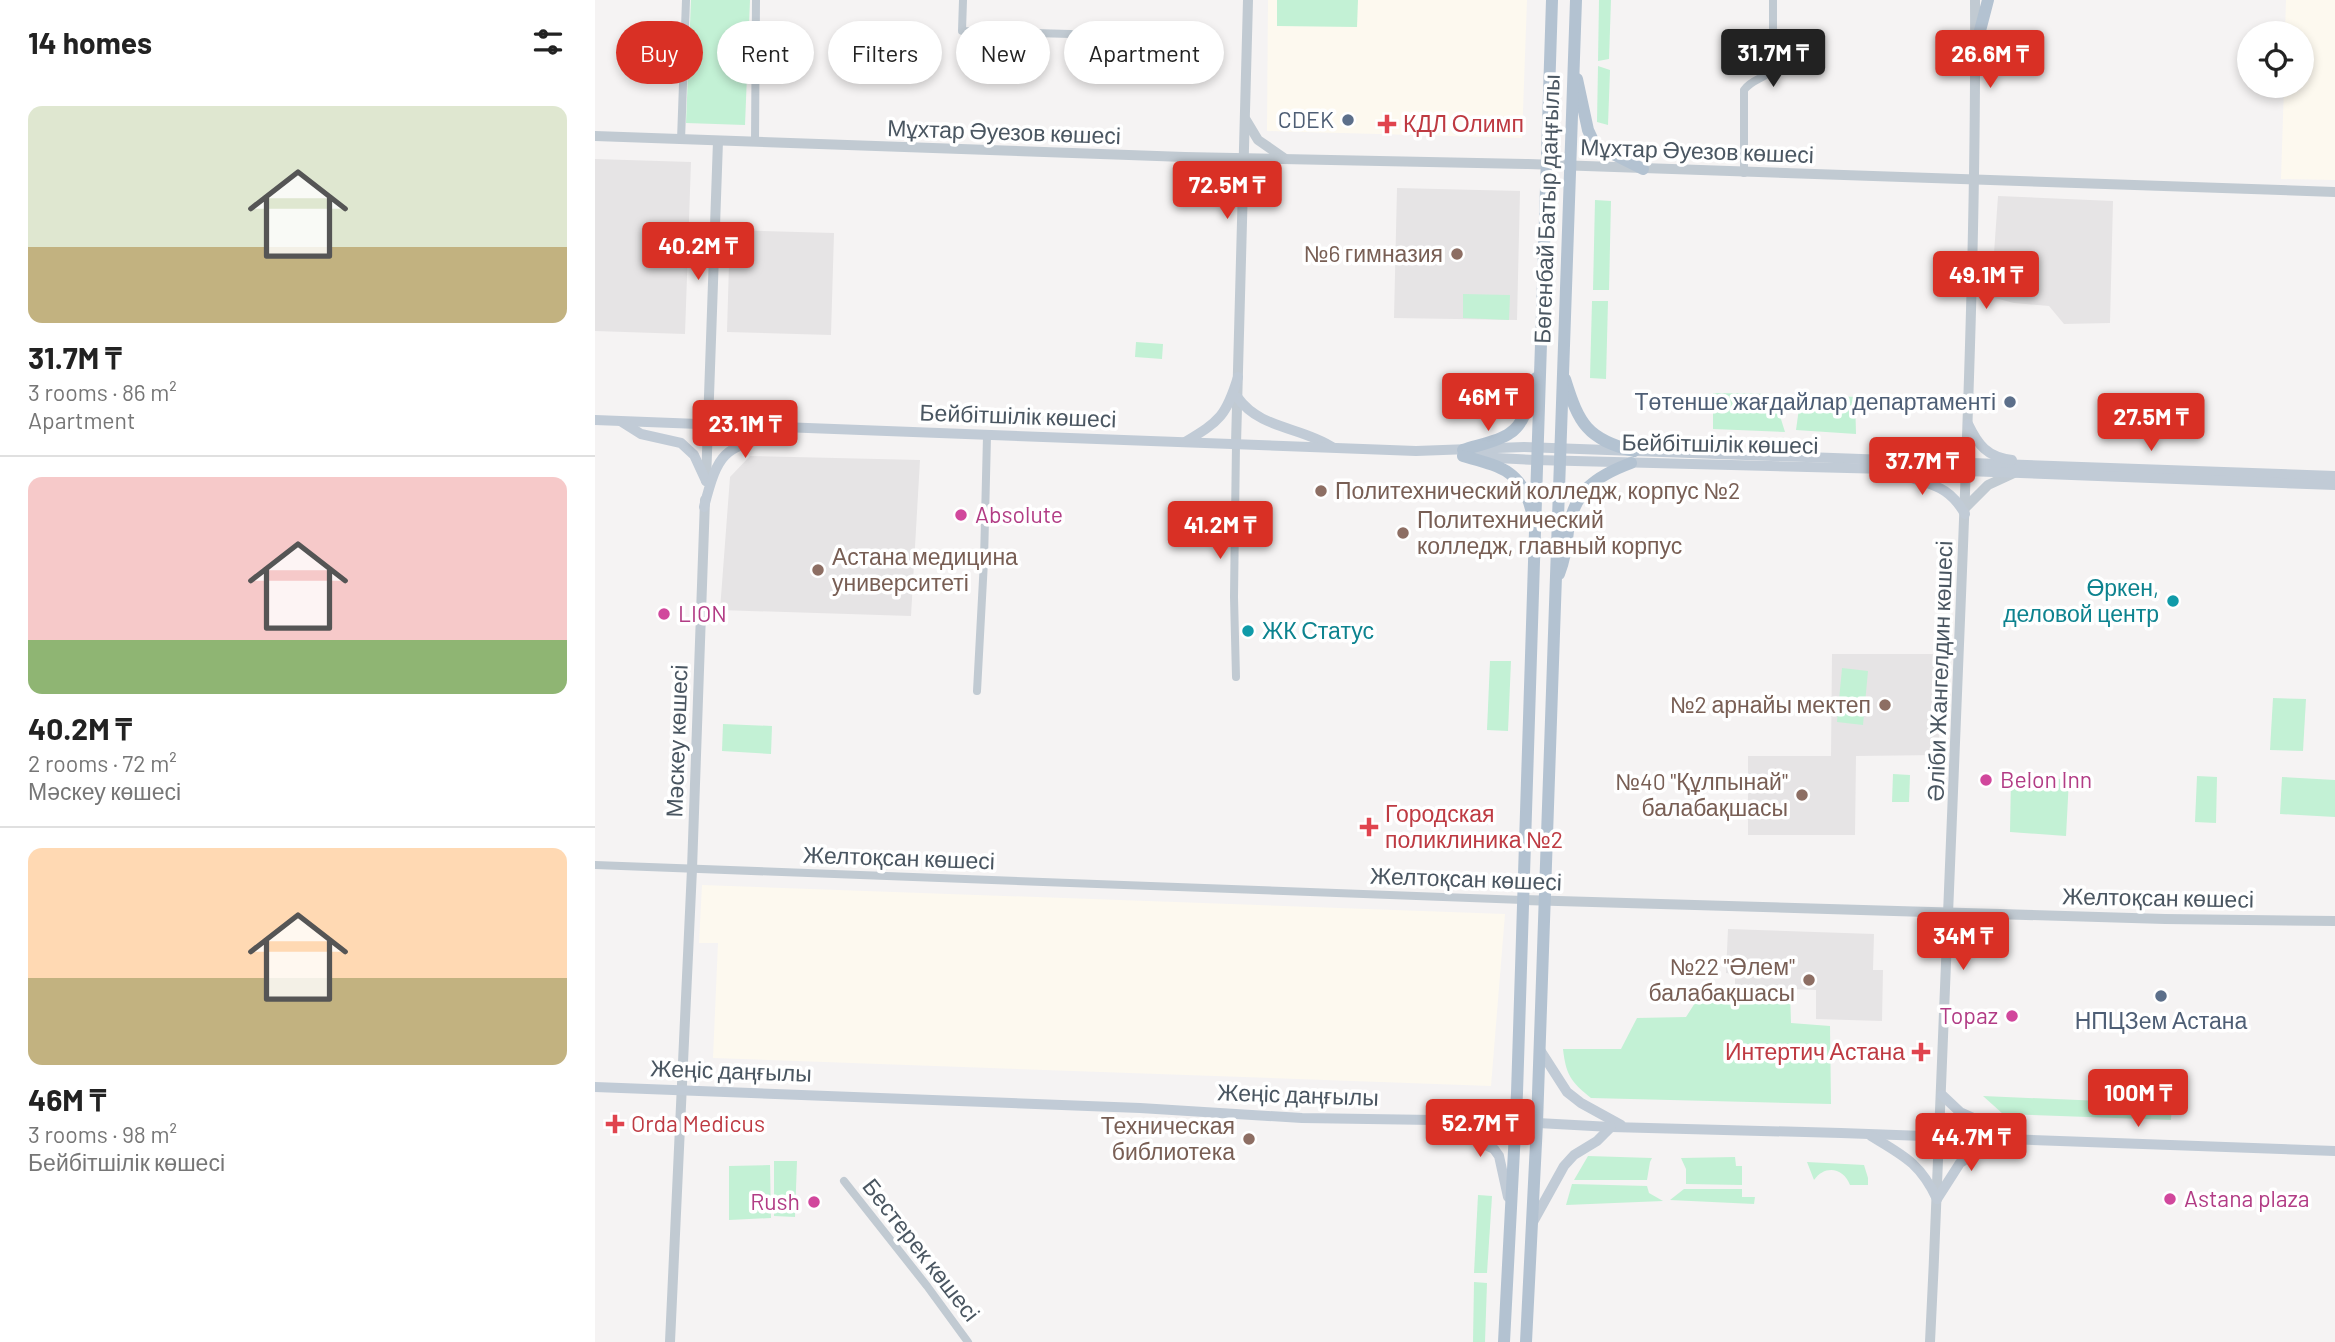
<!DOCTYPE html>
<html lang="en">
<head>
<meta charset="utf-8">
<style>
  :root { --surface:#fff; --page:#f6f6f6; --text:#222; --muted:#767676; --line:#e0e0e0; --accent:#d93025 }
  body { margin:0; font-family:Barlow,sans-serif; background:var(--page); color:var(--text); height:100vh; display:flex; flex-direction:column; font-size:26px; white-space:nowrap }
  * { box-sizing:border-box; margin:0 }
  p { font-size:23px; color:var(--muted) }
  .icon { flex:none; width:38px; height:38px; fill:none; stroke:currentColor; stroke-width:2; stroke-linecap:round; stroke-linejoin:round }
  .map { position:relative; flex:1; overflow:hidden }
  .panel { display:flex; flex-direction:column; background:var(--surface); width:595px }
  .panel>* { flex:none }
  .banner { position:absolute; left:21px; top:21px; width:665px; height:63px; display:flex; gap:14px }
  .tools { position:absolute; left:1642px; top:21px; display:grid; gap:14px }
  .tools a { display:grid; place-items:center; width:77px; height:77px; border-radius:50%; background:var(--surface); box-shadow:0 4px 10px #0003; font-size:35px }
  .price { position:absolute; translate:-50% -60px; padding:0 16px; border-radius:7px; background:var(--accent); color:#fff; font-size:23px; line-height:46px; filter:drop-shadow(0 2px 4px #0008) }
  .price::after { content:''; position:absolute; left:50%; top:42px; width:21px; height:16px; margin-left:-10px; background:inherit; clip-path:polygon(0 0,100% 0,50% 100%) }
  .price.selected { background:#222; color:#fff }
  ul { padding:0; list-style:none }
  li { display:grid; align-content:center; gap:14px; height:371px; padding:0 28px }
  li+li { border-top:2px solid var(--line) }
  li span { display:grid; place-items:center; height:217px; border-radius:14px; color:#555 }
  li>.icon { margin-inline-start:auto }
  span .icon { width:126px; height:126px; fill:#fffc; stroke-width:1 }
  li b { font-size:30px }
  h2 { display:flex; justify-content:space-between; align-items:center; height:84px; padding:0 28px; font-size:30px }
  .chip { padding:0 24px; border-radius:32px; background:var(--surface); box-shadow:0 4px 10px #0003; font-size:24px; line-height:63px }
  .chip.selected { background:var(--accent); color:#fff }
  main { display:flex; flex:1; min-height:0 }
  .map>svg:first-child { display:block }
  .commercial { fill:#fdf9ef }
  .education { fill:#e6e4e5 }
  .green { fill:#c3f1d5 }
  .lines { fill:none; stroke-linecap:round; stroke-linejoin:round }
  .minor { stroke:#c1cad2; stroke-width:8 }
  .tertiary { stroke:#c1cad2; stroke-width:10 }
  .secondary { stroke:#c1cbd6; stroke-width:10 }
  .primary { stroke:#b3c2d1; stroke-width:12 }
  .service-dot { fill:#5c6f8a; stroke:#fff; stroke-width:2.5 }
  .health-dot { fill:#e0444e; stroke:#fff; stroke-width:2.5 }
  .education-dot { fill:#8d6e63; stroke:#fff; stroke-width:2.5 }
  .hotel-dot { fill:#d1479c; stroke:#fff; stroke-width:2.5 }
  .culture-dot { fill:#0f9aa8; stroke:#fff; stroke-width:2.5 }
  .labels { text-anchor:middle; stroke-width:7; stroke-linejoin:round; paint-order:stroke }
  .service-label { font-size:23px; fill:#4e5e75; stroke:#fff; text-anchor:end }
  .health-label { font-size:23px; fill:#be3a42; stroke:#fff; text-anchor:start }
  .street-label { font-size:23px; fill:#4a5661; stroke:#fff }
  .education-label { font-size:23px; fill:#785e54; stroke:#fff; text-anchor:end }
  .hotel-label { font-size:23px; fill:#b23c85; stroke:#fff; text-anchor:start }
  .culture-label { font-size:23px; fill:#0d838f; stroke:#fff; text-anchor:end }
</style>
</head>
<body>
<main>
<section class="panel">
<h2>14 homes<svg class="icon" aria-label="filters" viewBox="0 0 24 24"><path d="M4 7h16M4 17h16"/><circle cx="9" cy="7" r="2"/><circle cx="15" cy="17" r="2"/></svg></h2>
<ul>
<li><span style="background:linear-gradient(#dfe7d0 65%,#c2b280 0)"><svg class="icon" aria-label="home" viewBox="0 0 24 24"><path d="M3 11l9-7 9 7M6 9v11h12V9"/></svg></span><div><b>31.7M ₸</b><p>3 rooms · 86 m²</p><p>Apartment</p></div></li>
<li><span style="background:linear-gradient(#f6c9c9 75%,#8fb573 0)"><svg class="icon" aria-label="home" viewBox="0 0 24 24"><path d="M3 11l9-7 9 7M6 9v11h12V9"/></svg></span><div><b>40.2M ₸</b><p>2 rooms · 72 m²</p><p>Мәскеу көшесі</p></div></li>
<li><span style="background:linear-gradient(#ffd9b3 60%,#c2b280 0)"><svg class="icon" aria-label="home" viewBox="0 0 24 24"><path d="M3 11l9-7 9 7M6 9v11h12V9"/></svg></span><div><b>46M ₸</b><p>3 rooms · 98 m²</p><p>Бейбітшілік көшесі</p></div></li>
</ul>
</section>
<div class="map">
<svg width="1740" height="1342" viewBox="0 0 1740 1342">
  <rect width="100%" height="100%" fill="#f5f3f3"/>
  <!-- commercial -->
  <g class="commercial">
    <polygon points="673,0 932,0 927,138 672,131"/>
    <polygon points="1691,0 1740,0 1740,180 1686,179 1689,86 1706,86 1706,33 1690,33"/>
    <polygon points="107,885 910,914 896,1086 118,1058 123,943 104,943"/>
  </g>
  <!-- education -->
  <g class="education">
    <polygon points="0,159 96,162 90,334 0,331"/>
    <polygon points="802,188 925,191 922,320 799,318"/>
    <polygon points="1403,196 1518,201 1515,323 1469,324 1454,306 1419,303 1396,297"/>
    <polygon points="135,230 239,233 236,335 132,332"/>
    <polygon points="155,456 325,460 316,616 125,610 135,477"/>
    <polygon points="1237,654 1345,654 1344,755 1261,756 1260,835 1153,835 1153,756 1236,756"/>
    <polygon points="1133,929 1279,934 1278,970 1288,970 1287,1021 1221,1019 1221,990 1140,987 1140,974 1131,973"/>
  </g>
  <!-- green -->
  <g class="green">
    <polygon points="96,0 155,0 150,125 91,123"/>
    <polygon points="682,0 763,0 762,27 682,26"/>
    <polygon points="1004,0 1016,0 1014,59 1003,61"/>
    <polygon points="1003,66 1015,70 1013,125 1002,122"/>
    <polygon points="1000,200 1016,201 1014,290 998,290"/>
    <polygon points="868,294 915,295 914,320 868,318"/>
    <polygon points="997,301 1013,301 1011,379 995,378"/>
    <polygon points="541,342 568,344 567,359 540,357"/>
    <polygon points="1118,393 1178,394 1190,432 1118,429"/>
    <polygon points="1206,394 1260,397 1261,434 1201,430"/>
    <polygon points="895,661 916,661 913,731 892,730"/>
    <polygon points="1247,668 1273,671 1268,725 1242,722"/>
    <polygon points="1678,698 1711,699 1708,751 1675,750"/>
    <polygon points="128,724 177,726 176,754 127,751"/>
    <polygon points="1298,774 1315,775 1314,802 1297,802"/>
    <polygon points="1602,776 1622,777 1621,823 1600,822"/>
    <polygon points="1687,777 1740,780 1740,817 1685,814"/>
    <polygon points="1416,778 1474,779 1471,836 1415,832"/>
    <path d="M1109 989 1195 991 1196 1023 1235 1026 1236 1104 996 1098C976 1082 971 1075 968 1049H1026L1042 1018 1091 1017Z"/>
    <polygon points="1388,1096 1577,1104 1576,1120 1408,1114"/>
    <polygon points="993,1156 1057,1158 1055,1162 1052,1180 979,1180"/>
    <polygon points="1140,1157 1141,1166 1147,1166 1147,1185 1091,1184 1091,1169 1086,1158"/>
    <polygon points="202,1161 200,1217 179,1216 179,1161"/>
    <path d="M1212 1162 1269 1165 1273 1178V1185H1255C1249 1168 1230 1164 1219 1180Z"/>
    <polygon points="175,1165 176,1218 134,1220 134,1166"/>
    <polygon points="977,1184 1052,1186 1054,1193 1068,1201 971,1205"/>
    <polygon points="1089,1189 1147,1189 1147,1197 1160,1197 1159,1204 1075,1200"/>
    <polygon points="883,1195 897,1196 892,1273 879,1273"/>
    <polygon points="879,1282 892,1283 890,1342 878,1342"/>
  </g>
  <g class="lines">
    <!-- minor -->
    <g class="minor">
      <polyline points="368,0 367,31 585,37"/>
      <polyline points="86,140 91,0"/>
      <polyline points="160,141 161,0"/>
      <path d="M1149 173V90C1157 79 1169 79 1178 69V0"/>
      <polyline points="641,677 639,597 641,444"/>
      <polyline points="382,691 389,561 392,436"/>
      <polyline points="0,865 928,900"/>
      <polyline points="249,1181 332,1286 373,1342"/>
    </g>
    <!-- tertiary -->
    <g class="tertiary">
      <polyline points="651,120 663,140 689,158"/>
      <polyline points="0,136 590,157 933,164 1740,192"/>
      <polyline points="641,444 653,0"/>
      <polyline points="111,481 123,141"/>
      <polyline points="1370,508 1393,485 1419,473"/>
      <polyline points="928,900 1570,919 1740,921"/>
      <polyline points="75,1342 97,869 110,500"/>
      <path d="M1335 1342C1348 1077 1359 812 1368 546 1375 364 1381 182 1380 0"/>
    </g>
    <!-- secondary -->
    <g class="secondary">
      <path d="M643 398C665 429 707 427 737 447"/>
      <polyline points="0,420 821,451 929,447 1740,476"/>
      <polyline points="27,422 46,434 86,443 99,455 111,481"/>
      <path d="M1373 424C1383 445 1392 457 1417 460"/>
      <path d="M590 442C625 421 631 416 643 377"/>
      <polyline points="882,457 941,460 1371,471 1740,485"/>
      <path d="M1303 472C1333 487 1351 481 1370 514"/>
      <path d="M109 507C125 444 131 449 191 432"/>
      <polyline points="945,1050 972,1092 986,1103 1026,1125"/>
      <polyline points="0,1087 545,1108 707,1118 904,1121 1016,1127 1246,1133 1740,1151"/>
      <polyline points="1347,1095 1365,1112 1421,1137"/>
      <polyline points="839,1121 899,1149 904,1156 913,1197"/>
      <path d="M1276 1136C1309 1156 1325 1163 1342 1199"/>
      <polyline points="1342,1199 1365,1163 1399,1140"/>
      <polyline points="938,1222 969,1166 979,1155 1002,1141 1016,1127"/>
    </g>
    <!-- primary -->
    <g class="primary">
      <polyline points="1380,50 1393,0"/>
      <polyline points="982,79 993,130 1000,145 1048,169"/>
      <path d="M970 379C984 424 992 439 1039 451"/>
      <path d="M868 450C882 445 903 442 915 433 932 422 935 396 941 378"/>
      <path d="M868 456C903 466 926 469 936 509"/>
      <path d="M964 574C970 559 971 547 973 531 979 491 1001 476 1036 463"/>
      <polyline points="909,1342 922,1093 957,0"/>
      <polyline points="931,1342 942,1123 981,0"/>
    </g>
  </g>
  <!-- markers -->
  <g class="service-dot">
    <circle cx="753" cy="120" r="7"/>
    <circle cx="1415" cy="402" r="7"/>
    <circle cx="1566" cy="996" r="7"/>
  </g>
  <g class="health-dot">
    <path d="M788.5 113.5h7v7h7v7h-7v7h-7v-7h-7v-7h7z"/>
    <path d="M770.5 816.5h7v7h7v7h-7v7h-7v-7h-7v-7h7z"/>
    <path d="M1322.5 1041.5h7v7h7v7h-7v7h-7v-7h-7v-7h7z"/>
    <path d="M16.5 1113.5h7v7h7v7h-7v7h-7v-7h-7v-7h7z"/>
  </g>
  <g class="education-dot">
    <circle cx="862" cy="254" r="7"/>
    <circle cx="726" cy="491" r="7"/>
    <circle cx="808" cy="533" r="7"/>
    <circle cx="223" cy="570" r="7"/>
    <circle cx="1290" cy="705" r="7"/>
    <circle cx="1207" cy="795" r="7"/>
    <circle cx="1214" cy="980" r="7"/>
    <circle cx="654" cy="1139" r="7"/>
  </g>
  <g class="hotel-dot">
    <circle cx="366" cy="515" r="7"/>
    <circle cx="69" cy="614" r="7"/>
    <circle cx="1391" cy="780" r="7"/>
    <circle cx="1417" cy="1016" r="7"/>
    <circle cx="1575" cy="1199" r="7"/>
    <circle cx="219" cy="1202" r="7"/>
  </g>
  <g class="culture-dot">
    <circle cx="1578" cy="601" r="7"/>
    <circle cx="653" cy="631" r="7"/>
  </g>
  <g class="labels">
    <!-- service labels -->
    <g class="service-label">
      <text x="739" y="128">CDEK</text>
      <text x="1401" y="410">Төтенше жағдайлар департаменті</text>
      <text x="1566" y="1029" text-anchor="middle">НПЦЗем Астана</text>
    </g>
    <!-- health labels -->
    <g class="health-label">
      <text x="808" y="132">КДЛ Олимп</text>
      <text x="790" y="822">Городская<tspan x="790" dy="26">поликлиника №2</tspan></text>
      <text x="1310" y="1060" text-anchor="end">Интертич Астана</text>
      <text x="36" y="1132">Orda Medicus</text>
    </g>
    <!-- street labels -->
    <g class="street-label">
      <text transform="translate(409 132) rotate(2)" y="8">Мұхтар Әуезов көшесі</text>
      <text transform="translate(1102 151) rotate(2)" y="8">Мұхтар Әуезов көшесі</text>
      <text transform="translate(952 209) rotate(-88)" y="8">Бөгенбай Батыр даңғылы</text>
      <text transform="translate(423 416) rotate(2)" y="8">Бейбітшілік көшесі</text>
      <text transform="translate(1125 444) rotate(1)" y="8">Бейбітшілік көшесі</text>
      <text transform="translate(1345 671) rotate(-88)" y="8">Әліби Жангелдин көшесі</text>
      <text transform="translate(82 741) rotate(-88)" y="8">Мәскеу көшесі</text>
      <text transform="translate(304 858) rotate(2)" y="8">Желтоқсан көшесі</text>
      <text transform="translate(871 879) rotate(2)" y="8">Желтоқсан көшесі</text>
      <text transform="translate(1563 898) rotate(1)" y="8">Желтоқсан көшесі</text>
      <text transform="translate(136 1071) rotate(2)" y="8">Жеңіс даңғылы</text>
      <text transform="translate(703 1095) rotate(2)" y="8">Жеңіс даңғылы</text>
      <text transform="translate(326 1250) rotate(52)" y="8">Бестерек көшесі</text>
    </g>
    <!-- education labels -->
    <g class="education-label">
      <text x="848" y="262">№6 гимназия</text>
      <text x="740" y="499" text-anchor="start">Политехнический колледж, корпус №2</text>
      <text x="822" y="528" text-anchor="start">Политехнический<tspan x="822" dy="26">колледж, главный корпус</tspan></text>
      <text x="237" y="565" text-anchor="start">Астана медицина<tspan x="237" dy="26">университеті</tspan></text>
      <text x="1276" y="713">№2 арнайы мектеп</text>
      <text x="1193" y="790">№40 "Құлпынай"<tspan x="1193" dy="26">балабақшасы</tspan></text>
      <text x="1200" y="975">№22 "Әлем"<tspan x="1200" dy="26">балабақшасы</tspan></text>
      <text x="640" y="1134">Техническая<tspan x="640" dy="26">библиотека</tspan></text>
    </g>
    <!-- hotel labels -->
    <g class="hotel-label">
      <text x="380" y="523">Absolute</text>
      <text x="83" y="622">LION</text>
      <text x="1405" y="788">Belon Inn</text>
      <text x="1403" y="1024" text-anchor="end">Topaz</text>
      <text x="1589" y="1207">Astana plaza</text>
      <text x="205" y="1210" text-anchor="end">Rush</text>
    </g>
    <!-- culture labels -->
    <g class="culture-label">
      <text x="1564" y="596">Өркен,<tspan x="1564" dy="26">деловой центр</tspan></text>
      <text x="667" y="639" text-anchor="start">ЖК Статус</text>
    </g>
  </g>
</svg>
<div class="tools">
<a><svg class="icon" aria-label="locate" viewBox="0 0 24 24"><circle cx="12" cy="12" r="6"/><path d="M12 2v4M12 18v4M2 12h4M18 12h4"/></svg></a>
</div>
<b class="price selected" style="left:1178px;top:89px">31.7M ₸</b>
<b class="price" style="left:1395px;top:90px">26.6M ₸</b>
<b class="price" style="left:632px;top:221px">72.5M ₸</b>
<b class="price" style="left:103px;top:282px">40.2M ₸</b>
<b class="price" style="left:1391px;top:311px">49.1M ₸</b>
<b class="price" style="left:893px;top:433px">46M ₸</b>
<b class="price" style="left:1556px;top:453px">27.5M ₸</b>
<b class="price" style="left:150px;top:460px">23.1M ₸</b>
<b class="price" style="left:1327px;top:497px">37.7M ₸</b>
<b class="price" style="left:625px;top:561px">41.2M ₸</b>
<b class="price" style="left:1368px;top:972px">34M ₸</b>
<b class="price" style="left:1543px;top:1129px">100M ₸</b>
<b class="price" style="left:885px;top:1159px">52.7M ₸</b>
<b class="price" style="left:1376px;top:1173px">44.7M ₸</b>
<div class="banner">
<a class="chip selected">Buy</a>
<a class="chip">Rent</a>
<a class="chip">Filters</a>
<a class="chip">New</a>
<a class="chip">Apartment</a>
</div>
</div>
</main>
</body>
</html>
